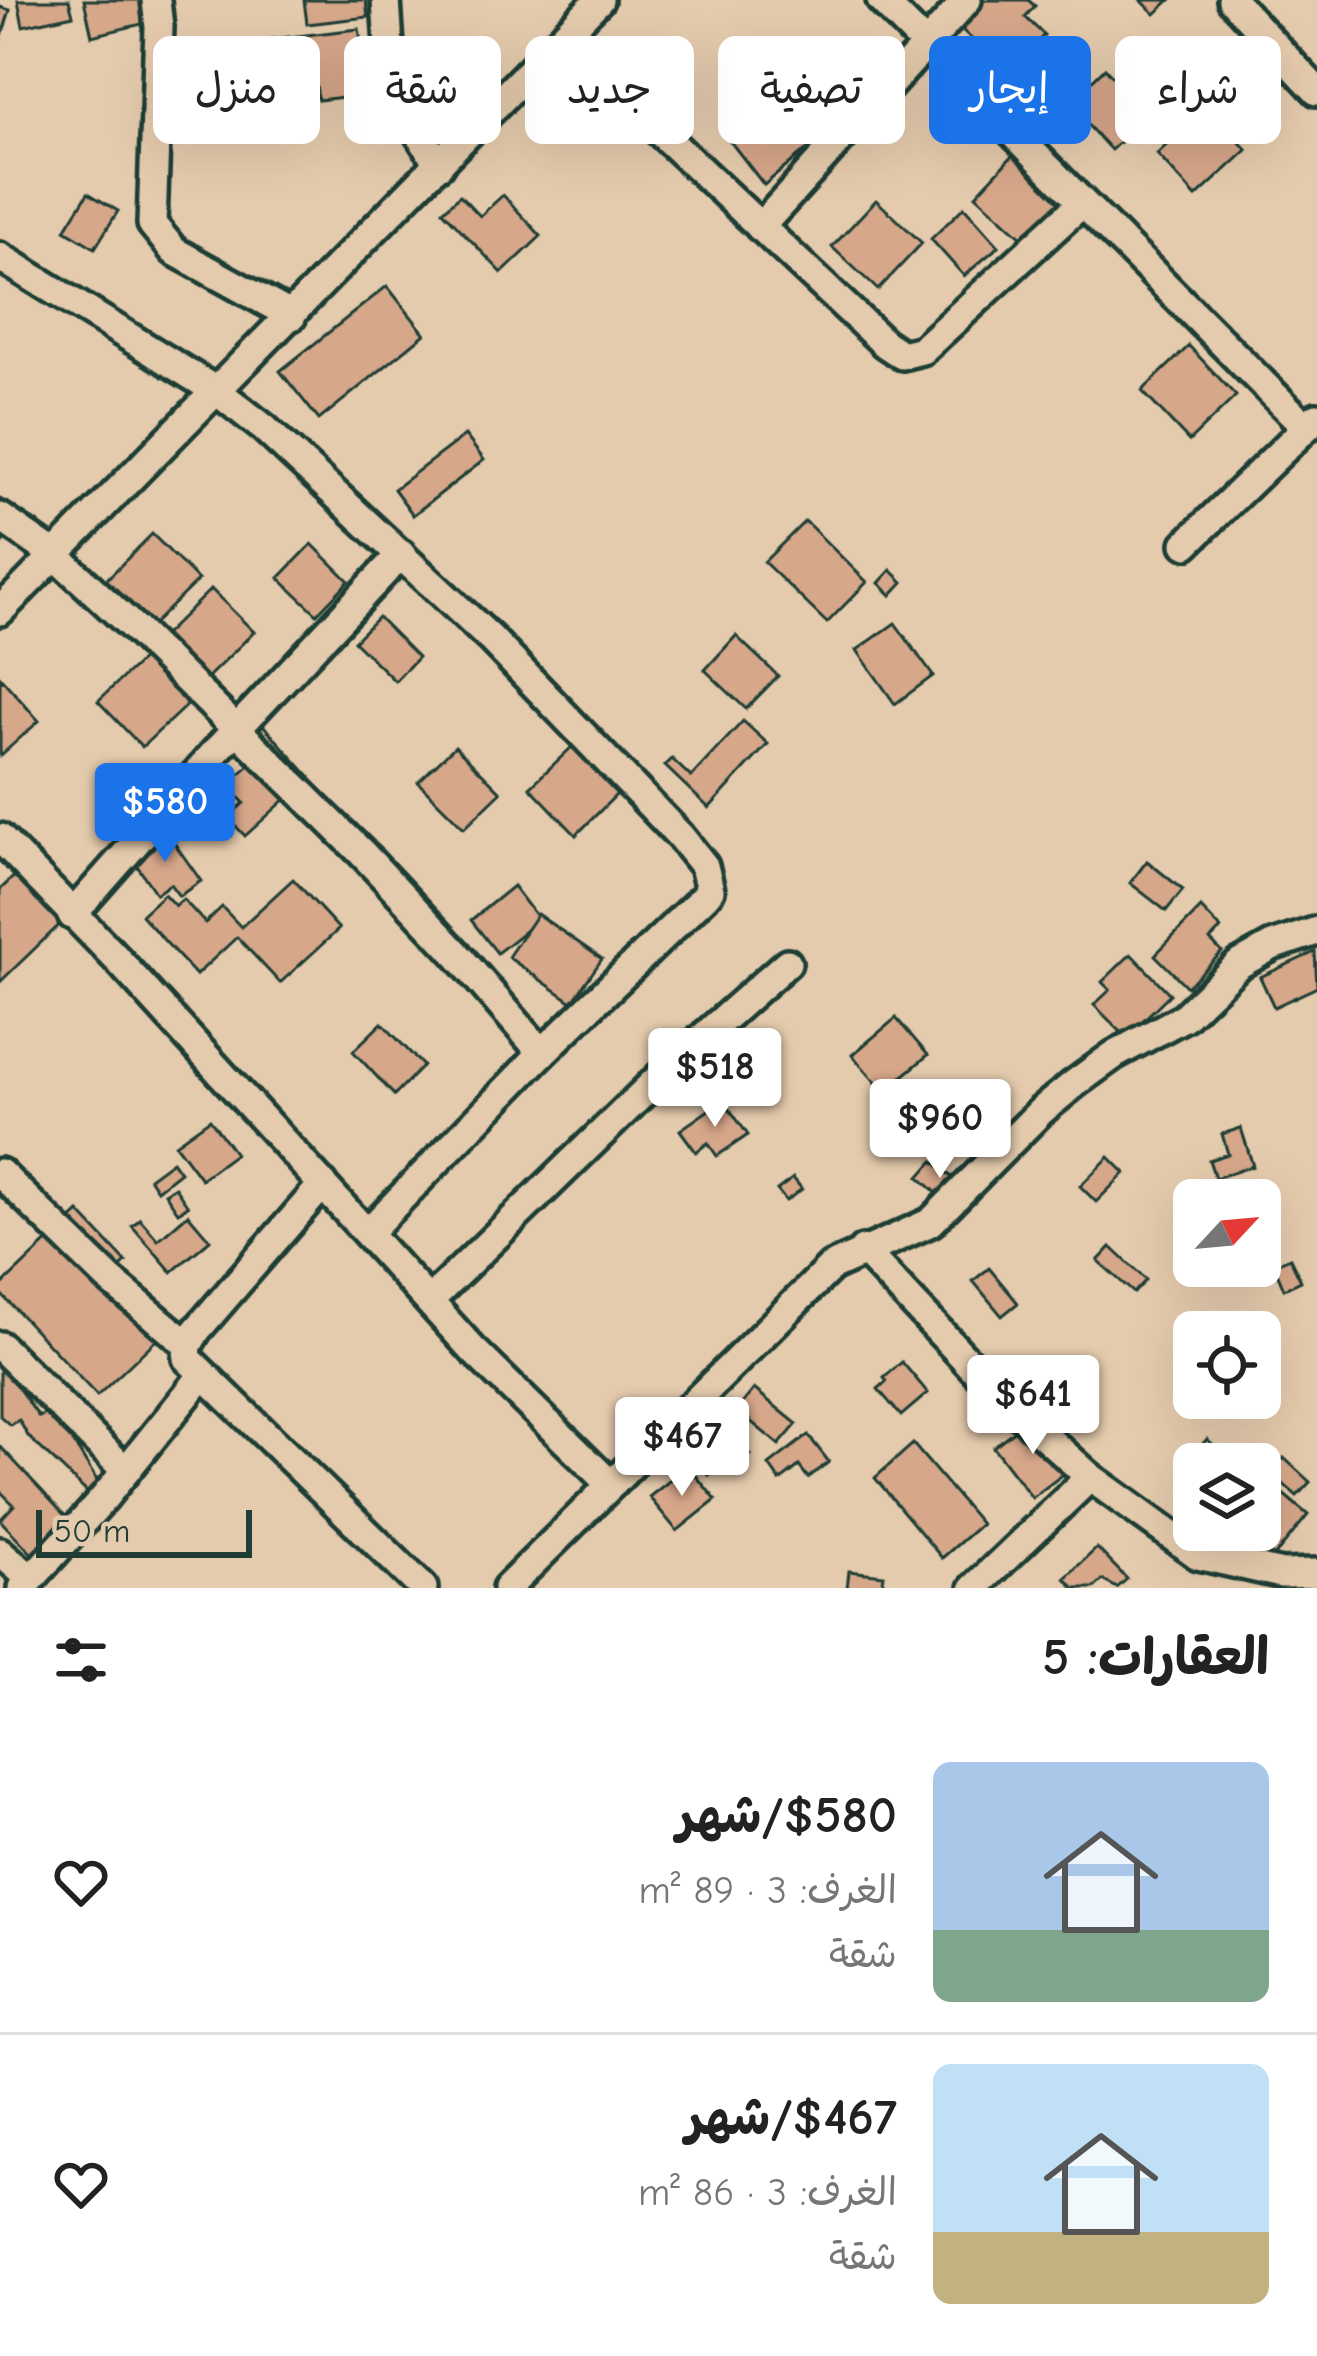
<!DOCTYPE html>
<html lang="ar">
<head>
<meta charset="utf-8">
<style>
  :root { --surface:#fff; --page:#f2f2f2; --text:#222; --muted:#767676; --line:#e0e0e0; --accent:#1a73e8 }
  body { margin:0; font-family:"Comic Neue","Playpen Sans Arabic",sans-serif; background:var(--page); color:var(--text); direction:rtl; height:100vh; display:flex; flex-direction:column; font-size:45px; white-space:nowrap }
  * { box-sizing:border-box; margin:0 }
  p { font-size:39px; color:var(--muted) }
  .icon { flex:none; width:66px; height:66px; fill:none; stroke:currentColor; stroke-width:2; stroke-linecap:round; stroke-linejoin:round }
  .map { position:relative; height:1588px; overflow:hidden; direction:ltr }
  .drawer { display:flex; flex-direction:column; background:var(--surface); flex:1 }
  .drawer>* { flex:none }
  .hud { position:absolute; left:36px; top:36px; width:1245px; height:108px; direction:rtl; display:flex; gap:24px }
  .needle { width:78px; rotate:64deg }
  .tools { position:absolute; left:1173px; top:1179px; display:grid; gap:24px }
  .tools a { display:grid; place-items:center; width:108px; height:108px; border-radius:18px; background:var(--surface); box-shadow:0 12px 48px #0002; font-size:60px }
  .scale { position:absolute; left:36px; bottom:30px; width:216px; box-sizing:border-box; padding-left:12px; border:6px solid #1f3d34; border-top:0; font-size:33px; line-height:42px; white-space:nowrap; color:#1f3d34; -webkit-text-stroke:9px #e5cbad; paint-order:stroke }
  .price { position:absolute; translate:-50% -102px; padding:0 27px; border-radius:12px; background:#fff; color:#222; font-size:39px; line-height:78px; filter:drop-shadow(0 3px 6px #0008) }
  .price::after { content:''; position:absolute; left:50%; top:72px; width:36px; height:27px; margin-left:-18px; background:inherit; clip-path:polygon(0 0,100% 0,50% 100%) }
  .price.current { background:var(--accent); color:#fff }
  ul { padding:0; list-style:none }
  li { display:flex; align-items:center; gap:36px; height:300px; padding:0 48px }
  li+li { border-top:3px solid var(--line) }
  li span { display:grid; place-items:center; flex:none; width:336px; height:240px; border-radius:18px; color:#555 }
  li>.icon { margin-inline-start:auto }
  span .icon { width:144px; height:144px; fill:#fffc; stroke-width:1 }
  li b { font-size:51px }
  h2 { display:flex; justify-content:space-between; align-items:center; height:144px; padding:0 48px; font-size:51px }
  .pill { padding:0 42px; border-radius:18px; background:var(--surface); box-shadow:0 12px 48px #0002; font-size:42px; line-height:108px }
  .pill.current { background:var(--accent); color:#fff }
  .map>svg:first-child { display:block }
  .building { fill:#d7a78a; stroke:#1f3d34; stroke-width:3 }
  .lines { fill:none; stroke-linecap:round; stroke-linejoin:round }
  .street-casing { stroke:#1f3d34; stroke-width:36 }
  .street { stroke:#e5cbad; stroke-width:27 }
</style>
</head>
<body>
<div class="map">
<svg width="1317" height="1588" viewBox="0 0 1317 1588">
  <rect width="100%" height="100%" fill="#e5cbad"/>
  <filter id="ink" filterUnits="userSpaceOnUse"><feTurbulence type="fractalNoise" baseFrequency=".00833" numOctaves="2"/><feDisplacementMap in="SourceGraphic" scale="24" xChannelSelector="R" yChannelSelector="G"/><feConvolveMatrix kernelMatrix="1 2 1 2 8 2 1 2 1" color-interpolation-filters="sRGB"/></filter>
  <g filter="url(#ink)">
    <!-- building -->
    <g class="building">
      <polygon points="18,0 69,0 73,15 23,26"/>
      <polygon points="84,0 159,0 163,19 92,36"/>
      <polygon points="304,0 366,0 368,17 307,24"/>
      <polygon points="985,0 1028,0 1035,6 1025,17 1044,35 1007,73 959,27"/>
      <polygon points="1141,0 1170,0 1155,14"/>
      <polygon points="0,7 10,10 0,42"/>
      <polygon points="359,29 369,85 378,84 379,93 318,100 316,85 277,90 271,39"/>
      <polygon points="243,47 247,100 199,99 197,72 227,70 226,48"/>
      <polygon points="1105,68 1135,101 1128,107 1141,122 1111,150 1068,104"/>
      <polygon points="773,99 810,147 764,185 726,136"/>
      <polygon points="1207,107 1247,150 1196,197 1157,154"/>
      <polygon points="1027,140 1075,184 1025,240 976,195"/>
      <polygon points="88,193 118,211 95,248 65,230"/>
      <polygon points="460,195 480,216 503,195 541,236 502,273 443,211"/>
      <polygon points="876,200 922,243 878,290 832,247"/>
      <polygon points="964,207 999,246 964,276 931,239"/>
      <polygon points="387,286 425,334 319,420 280,371"/>
      <polygon points="1189,346 1236,396 1189,441 1142,391"/>
      <polygon points="465,435 484,460 413,515 394,489"/>
      <polygon points="0,499 37,522 18,548 4,540 0,547"/>
      <polygon points="805,521 867,582 827,623 764,562"/>
      <polygon points="152,534 198,580 149,628 103,583"/>
      <polygon points="312,544 349,581 317,614 279,578"/>
      <polygon points="891,570 903,582 891,595 879,583"/>
      <polygon points="211,589 254,632 203,682 160,639"/>
      <polygon points="378,617 418,657 395,681 354,641"/>
      <polygon points="895,623 933,676 895,704 857,650"/>
      <polygon points="736,636 778,676 746,709 705,670"/>
      <polygon points="148,654 192,700 142,747 98,701"/>
      <polygon points="0,677 39,721 0,756"/>
      <polygon points="743,721 768,744 709,808 665,766 672,759 691,777"/>
      <polygon points="263,725 310,777 245,836 205,793 212,786 235,811 244,803 227,785 253,762 239,747"/>
      <polygon points="576,743 621,790 576,835 530,787"/>
      <polygon points="455,746 501,792 464,828 418,782"/>
      <polygon points="165,830 201,881 179,896 170,884 156,894 130,855"/>
      <polygon points="33,858 79,906 0,982 0,890"/>
      <polygon points="1147,861 1183,890 1166,911 1130,883"/>
      <polygon points="293,879 339,929 280,983 237,937 196,975 141,915 164,894 175,906 183,899 205,923 222,907 241,927"/>
      <polygon points="513,886 539,920 497,953 471,920"/>
      <polygon points="1201,908 1221,929 1210,940 1222,952 1187,987 1155,955"/>
      <polygon points="537,914 602,959 572,1002 508,957"/>
      <polygon points="1315,952 1317,987 1274,1007 1260,977"/>
      <polygon points="1131,954 1170,994 1126,1037 1094,1005 1110,990 1102,982"/>
      <polygon points="896,1018 928,1055 884,1092 852,1055"/>
      <polygon points="382,1023 423,1066 394,1095 353,1051"/>
      <polygon points="699,1077 717,1095 708,1105 689,1087"/>
      <polygon points="723,1100 748,1135 717,1156 708,1143 696,1152 680,1130"/>
      <polygon points="210,1119 235,1154 201,1179 175,1144"/>
      <polygon points="1241,1128 1253,1166 1215,1178 1209,1160 1228,1154 1222,1134"/>
      <polygon points="1109,1157 1125,1173 1096,1202 1080,1186"/>
      <polygon points="172,1161 180,1172 157,1190 149,1178"/>
      <polygon points="933,1161 961,1185 947,1202 919,1177"/>
      <polygon points="793,1178 802,1189 786,1201 777,1190"/>
      <polygon points="175,1187 188,1206 178,1212 165,1193"/>
      <polygon points="1194,1206 1194,1261 1192,1262 1181,1209"/>
      <polygon points="79,1212 126,1262 120,1268 173,1324 97,1396 0,1293 0,1287"/>
      <polygon points="188,1214 210,1240 172,1272 132,1226 140,1219 158,1240"/>
      <polygon points="1111,1247 1146,1280 1134,1293 1098,1261"/>
      <polygon points="1290,1258 1301,1281 1284,1289 1274,1265"/>
      <polygon points="989,1268 1018,1303 1002,1316 973,1281"/>
      <polygon points="1256,1314 1267,1326 1259,1332 1235,1332"/>
      <polygon points="23,1357 30,1370 17,1386 39,1417 47,1413 63,1426 103,1490 92,1497 28,1436 19,1420 10,1425 0,1416 0,1370"/>
      <polygon points="902,1362 928,1393 901,1416 878,1389 887,1381 884,1378"/>
      <polygon points="754,1389 797,1424 779,1445 737,1410"/>
      <polygon points="1034,1415 1074,1466 1032,1498 993,1447"/>
      <polygon points="722,1424 750,1455 732,1472 723,1462 709,1475 690,1453"/>
      <polygon points="808,1435 829,1462 808,1478 799,1466 780,1481 769,1465"/>
      <polygon points="1207,1439 1235,1464 1194,1464 1194,1473 1184,1464"/>
      <polygon points="913,1444 981,1524 942,1558 875,1478"/>
      <polygon points="0,1446 71,1522 34,1556 0,1520 14,1505 0,1491"/>
      <polygon points="1284,1458 1310,1482 1297,1496 1271,1473"/>
      <polygon points="688,1466 716,1500 677,1531 649,1497"/>
      <polygon points="1263,1477 1308,1515 1271,1560 1234,1530 1260,1530"/>
      <polygon points="1097,1548 1127,1579 1117,1588 1103,1580 1094,1588 1074,1588 1065,1578"/>
      <polygon points="849,1571 884,1575 882,1588 847,1588"/>
    </g>
    <g class="lines">
      <!-- street casing -->
      <g class="street-casing">
        <g id="street">
          <polyline points="156,0 159,27 152,224 174,251 292,316"/>
          <polyline points="386,0 391,76 403,109 439,165"/>
          <polyline points="881,0 1306,427"/>
          <polyline points="1232,0 1317,91"/>
          <polyline points="561,39 884,343 902,355 922,350 1082,203"/>
          <polyline points="760,227 967,0"/>
          <polyline points="0,257 218,392 264,428 491,639 680,836 704,866 710,890 705,896 542,1053 368,1232"/>
          <polyline points="0,517 56,556 136,630 361,852 456,953 542,1053"/>
          <polyline points="1186,544 1317,417"/>
          <polyline points="0,611 599,0"/>
          <polyline points="0,838 119,961 473,1350 611,1485"/>
          <polyline points="72,915 218,749 401,554"/>
          <polyline points="0,1173 109,1279 188,1345"/>
          <polyline points="323,1184 197,1330 188,1345 187,1358 423,1588"/>
          <polyline points="863,1250 999,1395 1090,1477 1198,1555 1282,1574 1317,1573"/>
          <polyline points="429,1301 676,1061 787,963"/>
          <polyline points="0,1346 126,1471"/>
          <polyline points="0,1552 31,1579"/>
          <polyline points="23,1588 104,1498 202,1376"/>
          <polyline points="507,1588 831,1267 931,1222 1041,1111 1074,1084 1114,1055 1184,1017 1238,965 1272,946 1317,931"/>
          <polyline points="974,1588 1090,1477"/>
        </g>
      </g>
      <!-- street -->
      <use href="#street" class="street"/>
    </g>
  </g>
</svg>
<div class="tools">
<a><svg class="needle" viewBox="-14 -14 28 28"><path d="M0-13l5 13h-10z" fill="#e53935"/><path d="M0 13l5-13h-10z" fill="#767676"/></svg></a>
<a><svg class="icon" aria-label="locate" viewBox="0 0 24 24"><circle cx="12" cy="12" r="6"/><path d="M12 2v4M12 18v4M2 12h4M18 12h4"/></svg></a>
<a><svg class="icon" aria-label="layers" viewBox="0 0 24 24"><path d="M12 4l9 5-9 5-9-5zM3 14l9 5 9-5"/></svg></a>
</div>
<div class="scale">50 m</div>
<b class="price current" style="left:165px;top:865px">$580</b>
<b class="price" style="left:715px;top:1130px">$518</b>
<b class="price" style="left:940px;top:1181px">$960</b>
<b class="price" style="left:1033px;top:1457px">$641</b>
<b class="price" style="left:682px;top:1499px">$467</b>
<div class="hud">
<a class="pill">شراء</a>
<a class="pill current">إيجار</a>
<a class="pill">تصفية</a>
<a class="pill">جديد</a>
<a class="pill">شقة</a>
<a class="pill">منزل</a>
</div>
</div>
<section class="drawer">
<h2>العقارات: 5<svg class="icon" aria-label="filters" viewBox="0 0 24 24"><path d="M4 7h16M4 17h16"/><circle cx="9" cy="7" r="2"/><circle cx="15" cy="17" r="2"/></svg></h2>
<ul>
<li><span style="background:linear-gradient(#a9c7e8 70%,#7fa58c 0)"><svg class="icon" aria-label="home" viewBox="0 0 24 24"><path d="M3 11l9-7 9 7M6 9v11h12V9"/></svg></span><div><b>$580/شهر</b><p>الغرف: 3 · 89 m²</p><p>شقة</p></div><svg class="icon" aria-label="heart" viewBox="0 0 24 24"><path d="M12 20l-8-8c-3-5 5-10 8-4 3-6 11-1 8 4z"/></svg></li>
<li><span style="background:linear-gradient(#bfe0f5 70%,#c2b280 0)"><svg class="icon" aria-label="home" viewBox="0 0 24 24"><path d="M3 11l9-7 9 7M6 9v11h12V9"/></svg></span><div><b>$467/شهر</b><p>الغرف: 3 · 86 m²</p><p>شقة</p></div><svg class="icon" aria-label="heart" viewBox="0 0 24 24"><path d="M12 20l-8-8c-3-5 5-10 8-4 3-6 11-1 8 4z"/></svg></li>
</ul>
</section>
</body>
</html>
